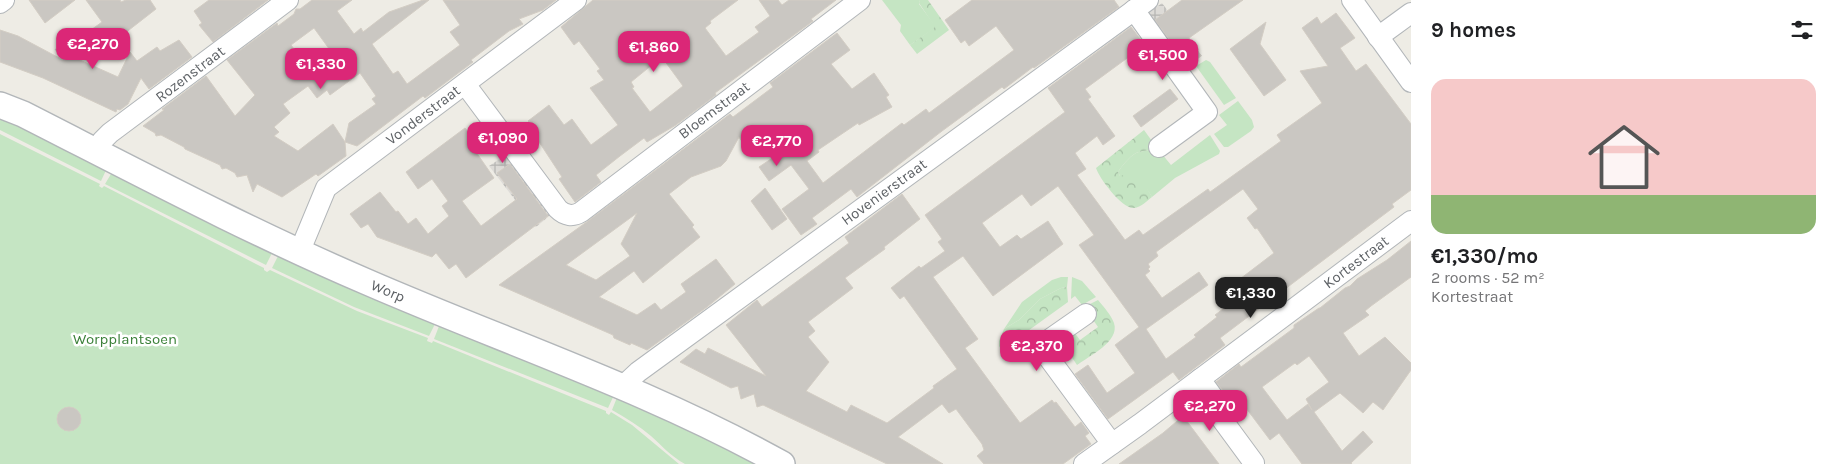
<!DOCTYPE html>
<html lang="en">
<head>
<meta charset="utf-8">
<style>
  :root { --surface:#fff; --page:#f6f6f6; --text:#202124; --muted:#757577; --accent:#db2777 }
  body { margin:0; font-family:Karla,sans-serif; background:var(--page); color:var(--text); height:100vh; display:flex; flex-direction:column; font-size:19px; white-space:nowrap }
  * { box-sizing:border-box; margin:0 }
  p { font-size:16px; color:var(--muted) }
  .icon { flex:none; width:28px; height:28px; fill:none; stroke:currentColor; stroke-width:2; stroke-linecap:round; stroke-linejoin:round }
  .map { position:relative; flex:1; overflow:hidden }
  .details { display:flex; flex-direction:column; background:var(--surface); width:425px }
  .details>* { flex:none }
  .price { position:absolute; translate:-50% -42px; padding:0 11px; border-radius:10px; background:var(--accent); color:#fff; font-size:16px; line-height:32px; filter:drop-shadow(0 1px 2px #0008) }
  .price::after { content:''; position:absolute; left:50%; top:30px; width:15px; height:11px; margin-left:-8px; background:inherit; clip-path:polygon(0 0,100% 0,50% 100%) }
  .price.selected { background:#222; color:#fff }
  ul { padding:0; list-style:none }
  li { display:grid; align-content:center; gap:10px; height:265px; padding:0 20px }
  li span { display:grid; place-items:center; height:155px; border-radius:15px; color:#555 }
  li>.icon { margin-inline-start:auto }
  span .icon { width:90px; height:90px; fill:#fffc; stroke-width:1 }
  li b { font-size:21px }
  h2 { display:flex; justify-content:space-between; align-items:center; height:60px; padding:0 20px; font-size:21px }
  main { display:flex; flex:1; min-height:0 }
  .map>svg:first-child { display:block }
  .industrial { fill:url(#industrial-grid) }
  .green { fill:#c5e5c3 }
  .forest { fill:url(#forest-crowns) }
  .building { fill:#cac7c2; stroke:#d3cdc4; fill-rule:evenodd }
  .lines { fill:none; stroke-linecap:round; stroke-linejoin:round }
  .minor-casing { stroke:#b2b6b9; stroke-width:22 }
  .tertiary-casing { stroke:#b2b6b9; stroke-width:28 }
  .minor { stroke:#fff; stroke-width:20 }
  .tertiary { stroke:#fff; stroke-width:25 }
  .labels { text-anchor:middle; stroke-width:5; stroke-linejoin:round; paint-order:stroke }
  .street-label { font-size:15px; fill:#5d6165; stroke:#fff }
  .park-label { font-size:15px; fill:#3b8039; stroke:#fff }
</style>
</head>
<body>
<main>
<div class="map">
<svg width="1411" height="464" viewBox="0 0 1411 464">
  <defs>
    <pattern id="industrial-grid" width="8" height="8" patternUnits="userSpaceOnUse" patternTransform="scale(1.25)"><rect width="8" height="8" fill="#dddbd7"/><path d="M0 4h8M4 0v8" fill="none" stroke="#b6b5b2"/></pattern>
    <pattern id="forest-crowns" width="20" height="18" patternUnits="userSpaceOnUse" patternTransform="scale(1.25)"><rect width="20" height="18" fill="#c5e5c3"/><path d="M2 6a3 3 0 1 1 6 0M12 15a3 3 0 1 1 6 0" fill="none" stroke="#a3bda2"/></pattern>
  </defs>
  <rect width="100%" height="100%" fill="#eeece5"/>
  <!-- industrial -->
  <g class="industrial">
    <polygon points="1162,3 1202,56 1183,69 1144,16"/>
    <polygon points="509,153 553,213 536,227 489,166"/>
  </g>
  <!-- green -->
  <g class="green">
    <polygon points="882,0 920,0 919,4 936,27 910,45 900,31 901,25"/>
    <polygon points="1206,60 1210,62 1236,98 1224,105 1196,66"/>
    <polygon points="1238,101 1252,120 1254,127 1251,131 1228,147 1224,147 1214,134 1227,125 1219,115"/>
    <polygon points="0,114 108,166 101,181 0,130"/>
    <polygon points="0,134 100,184 99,186 102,188 104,186 264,268 264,270 267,272 270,270 357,311 428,338 427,341 432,343 433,341 606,411 606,413 609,415 611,412 632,425 679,464 0,464"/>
    <path d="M1210 135 1220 151 1219 154 1175 178 1152 197C1144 183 1137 175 1120 176L1118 172C1122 166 1129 157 1136 153 1143 150 1150 151 1157 148L1171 165Z"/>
    <polygon points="114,169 274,249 266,265 105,184"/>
    <polygon points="280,252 437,320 429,336 354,307 272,268"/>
    <polygon points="1061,277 1068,277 1067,287 1061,288 1040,299 1019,320 1004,329 1022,302 1052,280"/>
    <polygon points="1072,277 1082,281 1096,297 1082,305 1075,296 1071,299"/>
    <polygon points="441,321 615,393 608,408 434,339"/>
    <path d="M618 395 764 464H685C672 457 662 446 651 436 639 426 626 418 612 410Z"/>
  </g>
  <!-- forest -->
  <g class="forest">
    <polygon points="920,0 928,0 949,30 917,54 910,45 935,27 919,3"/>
    <path d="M1144 130 1157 148C1150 151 1143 150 1136 153 1129 157 1122 166 1118 172L1120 176 1135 173 1144 183 1152 197C1147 201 1141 207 1134 208 1122 209 1099 178 1096 168Z"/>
    <polygon points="1067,287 1068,302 1011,343 1018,353 1008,360 999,346 999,341 1004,329 1019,320 1040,299 1061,288"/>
    <path d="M1098 300C1104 307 1111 315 1114 323 1120 342 1089 356 1077 365L1061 341 1074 332 1080 340 1098 327 1087 311 1088 305Z"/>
  </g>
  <!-- building -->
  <g class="building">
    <polygon points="29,0 75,0 45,23"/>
    <polygon points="86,0 120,0 121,2 126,0 150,0 156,9 120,37 129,51 84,35 102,22"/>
    <polygon points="209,0 268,0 213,42 199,25 202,23 194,11"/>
    <path d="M312 0H352L337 11 354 34 361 28 363 32 389 12 423 0H429L372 44 393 74 398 71 407 84 460 45 450 32 460 25 443 0H556L543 10 519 19 523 24 509 31 471 60 473 62 425 98 423 96 357 146 345 142 346 156 318 176 316 174 282 197 257 184 253 192 247 175 237 177 235 173 226 168 222 169 220 165 185 149 184 147 161 135 156 136 155 133 143 126 164 110 162 109 206 76 235 116 255 95 227 60 277 23 278 26 294 14 296 9H300ZM314 28 335 57 312 73 291 45ZM360 73 376 96 372 99 376 104 349 123 345 142 333 124 298 151 274 136 279 132 274 127 290 113 283 104 308 86 317 98 327 90 330 95Z"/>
    <path d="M593 0H738L710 21 711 23 705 28 726 56 759 32 755 27 770 16 759 0H778L782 5 789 0H836L811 19 813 21 715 93 716 95 676 125 647 142 644 138 620 156 596 175 601 182 575 202 559 179 562 177 528 125 531 123 528 121 549 105 564 125 572 119 591 145 618 125 590 88 604 80 597 71 600 69 579 41 574 45 561 27ZM658 60 661 63 664 60 683 86 650 112 632 88 634 87 631 82Z"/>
    <path d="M972 0H1114L1119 7 1034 68 1033 67 1004 89 1002 87 942 131 857 197 851 189 812 218 817 224 801 235 782 209 809 189 791 165 769 181 759 167 792 145 790 141 751 155 739 137 726 161 721 166 691 177 669 194 694 225 692 227 700 237 643 283 634 271 599 297 637 315 655 303 661 310 686 292 681 284 716 259 735 284 707 307 647 350 631 343 630 345 614 338 613 335 499 285 588 221 730 114 733 117 773 87 770 83 837 33 850 50 831 64 852 89 874 73 889 95 886 97 892 107 859 125 858 123 818 150 819 152 807 161 823 183 902 123 904 125 926 109 929 113 1014 50 996 26 969 46 965 40 961 43 945 20ZM637 213 621 244 630 256 596 280 566 265Z"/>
    <polygon points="1182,0 1243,0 1189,38 1201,56 1188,65 1155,20"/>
    <path d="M1336 13 1355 38 1340 48 1356 71 1366 64 1411 124V190L1392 204 1394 207 1220 338 1225 345 1179 380 1173 372 1108 419 1075 374 1088 365 1107 393 1135 373 1115 345 1139 327 1079 245 1094 235 1058 186 1031 206 1022 194 982 223 1000 247 1017 235 1021 239 1048 221 1063 244 993 296 963 256 933 277 978 339 965 348 1020 423 1052 400 1054 403 1056 402 1075 427 1081 422 1089 433 1085 436 1091 444 1063 464H984L977 456 984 450 982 444 956 409 949 413 942 404 898 437 943 464H887L763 405 757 407 754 394 741 399 738 386 731 388 680 362 696 349 705 354 708 348 766 376 726 325 757 300 762 307 818 266 849 243 845 237 902 194 920 219 884 247 885 249 845 278 853 288 808 322 815 331 808 337 829 362 806 391 847 412 851 405 887 423 934 388 933 386 957 369 904 296 900 299 891 288 919 266 921 268 945 251 938 242 942 239 925 215 1065 112 1048 88 1131 27 1145 45 1085 89 1091 97 1088 99 1115 136 1103 145 1097 136 1075 153 1086 169 1077 175 1125 240 1139 230 1143 235 1208 189 1210 192 1281 141 1277 135 1322 103 1300 71 1328 66 1302 28 1317 17 1321 24ZM1243 189 1258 209 1247 218 1255 229 1257 228 1274 253 1219 295 1227 306 1215 315 1217 317 1194 335 1196 337 1166 359 1146 329 1208 285 1199 272 1162 298 1145 275 1150 271 1148 269 1150 267 1148 264 1158 256 1156 252Z"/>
    <polygon points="1266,22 1260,44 1286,80 1264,96 1230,49"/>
    <polygon points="0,30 18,36 63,60 55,49 118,77 130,52 137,61 157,47 160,51 179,40 192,57 149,89 141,78 128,104 120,110 117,109 116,112 43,78 0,62"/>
    <polygon points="1170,89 1178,99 1141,127 1133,116"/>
    <polygon points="465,128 480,149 476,152 494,178 462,201 481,226 517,199 497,173 510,164 548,216 466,278 456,264 449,269 436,253 432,257 377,237 368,224 361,228 350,214 380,192 396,212 398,211 408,224 416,218 428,234 449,216 442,206 448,201 432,179 418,189 406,172"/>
    <polygon points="765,188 787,219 772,230 751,201"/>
    <path d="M1411 241V277L1371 306 1365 311 1369 315 1343 333 1359 356 1385 337 1411 363V370L1383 410 1373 402 1363 413 1340 393 1314 412 1342 451 1363 431 1373 442 1351 463 1352 464H1302L1279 433 1270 440 1243 404 1236 410 1231 403 1230 404 1228 397 1216 382 1239 364 1241 367 1294 328V325L1319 308H1320L1345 288 1350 286 1357 279 1387 260ZM1309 356 1329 382 1306 399 1312 410 1308 404 1287 420 1262 387 1295 363 1297 365Z"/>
    <circle cx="69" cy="419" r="12"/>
    <polygon points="1183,416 1219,464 1119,464 1163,433"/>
  </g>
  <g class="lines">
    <!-- minor casing -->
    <g class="minor-casing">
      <g id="minor">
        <polyline points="1352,0 1411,82"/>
        <polyline points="0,3 4,0"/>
        <polyline points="1134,10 1207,112 1159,147"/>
        <polyline points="1378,37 1411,13"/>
        <path d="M465 84 558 209C565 216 573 217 581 212L860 0"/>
        <polyline points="97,152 102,141 110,133 288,0"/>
        <polyline points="299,253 326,188 576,0"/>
        <polyline points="1086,314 1040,346 1112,444"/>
        <polyline points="1200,379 1218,404 1218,414 1254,463"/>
        <polyline points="623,386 638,372 1148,0"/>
        <polyline points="1084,464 1140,424 1411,221"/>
      </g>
    </g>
    <!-- tertiary casing -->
    <g class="tertiary-casing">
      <path id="tertiary" d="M0 105 23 114C137 172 250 232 367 282 505 342 650 390 782 464"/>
    </g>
    <!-- minor -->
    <use href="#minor" class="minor"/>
    <!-- tertiary -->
    <use href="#tertiary" class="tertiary"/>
  </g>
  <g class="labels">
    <!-- street labels -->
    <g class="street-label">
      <text transform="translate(190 74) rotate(-37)" y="5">Rozenstraat</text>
      <text transform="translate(714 110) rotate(-37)" y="5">Bloemstraat</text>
      <text transform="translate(423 115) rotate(-37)" y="5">Vonderstraat</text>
      <text transform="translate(884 192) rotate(-36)" y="5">Hovenierstraat</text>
      <text transform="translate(1356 262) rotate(-37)" y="5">Kortestraat</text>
      <text transform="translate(388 291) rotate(23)" y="5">Worp</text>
    </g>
    <!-- park labels -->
    <g class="park-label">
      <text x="125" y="344">Worpplantsoen</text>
    </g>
  </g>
</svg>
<b class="price" style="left:93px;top:70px">€2,270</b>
<b class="price" style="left:654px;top:73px">€1,860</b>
<b class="price" style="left:1163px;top:81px">€1,500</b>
<b class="price" style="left:321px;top:90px">€1,330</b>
<b class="price" style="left:503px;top:164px">€1,090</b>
<b class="price" style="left:777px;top:167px">€2,770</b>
<b class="price selected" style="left:1251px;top:319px">€1,330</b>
<b class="price" style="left:1037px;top:372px">€2,370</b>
<b class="price" style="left:1210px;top:432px">€2,270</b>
</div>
<section class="details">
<h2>9 homes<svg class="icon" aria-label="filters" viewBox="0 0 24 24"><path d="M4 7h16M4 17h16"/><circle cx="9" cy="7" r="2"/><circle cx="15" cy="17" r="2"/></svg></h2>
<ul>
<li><span style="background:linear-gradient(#f6c9c9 75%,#8fb573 0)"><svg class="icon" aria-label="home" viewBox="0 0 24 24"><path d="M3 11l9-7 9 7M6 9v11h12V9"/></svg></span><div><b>€1,330/mo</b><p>2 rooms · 52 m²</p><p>Kortestraat</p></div></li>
</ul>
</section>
</main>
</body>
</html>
